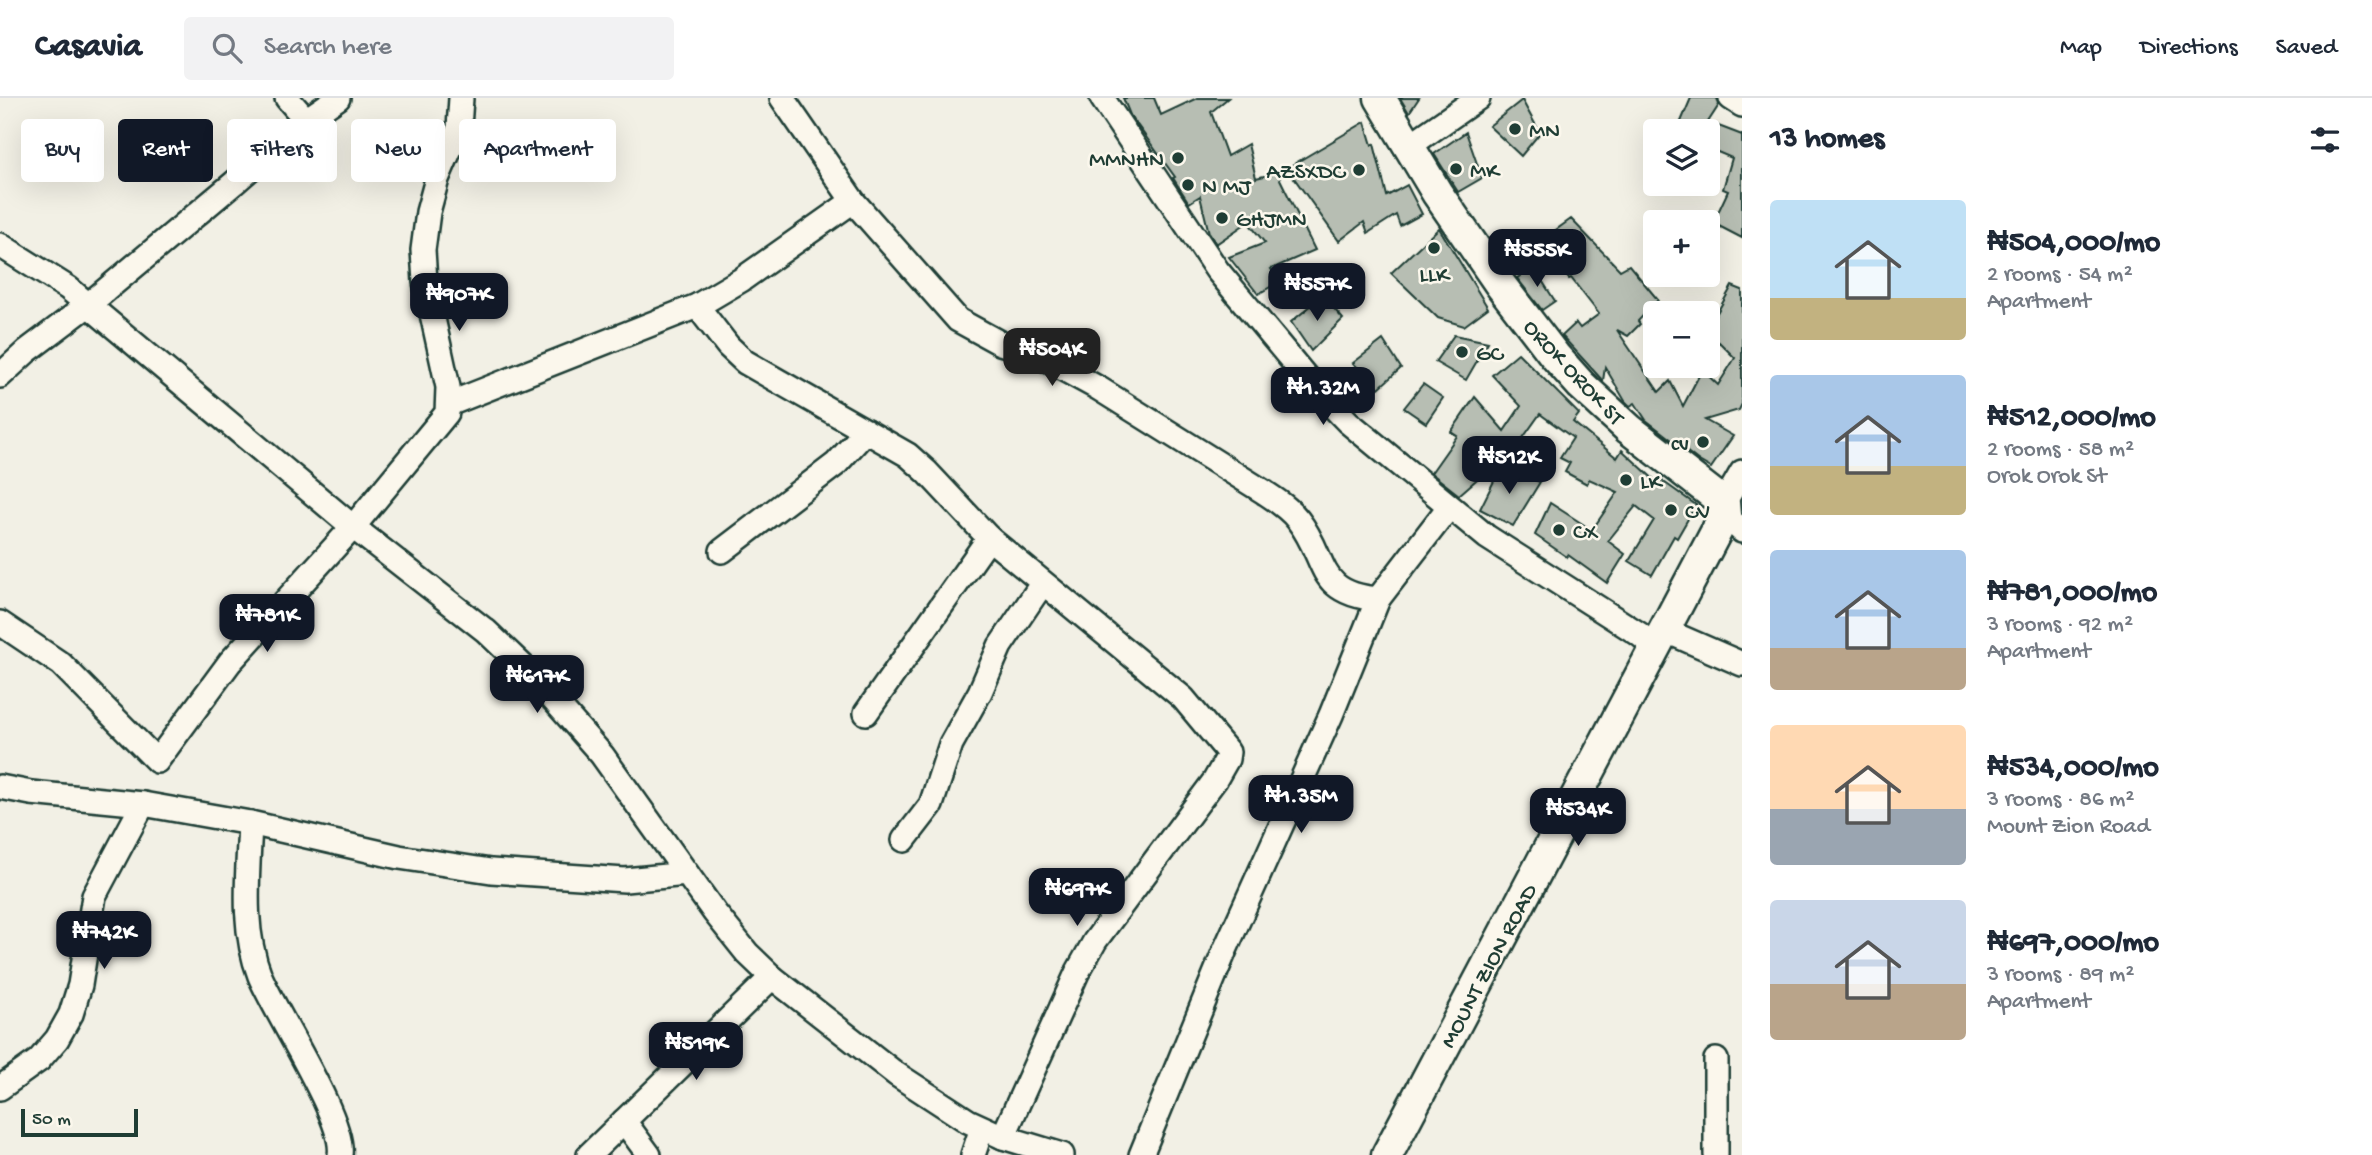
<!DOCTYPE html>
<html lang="en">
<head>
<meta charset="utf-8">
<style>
  :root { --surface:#fff; --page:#f2f2f3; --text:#1f2937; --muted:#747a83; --line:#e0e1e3; --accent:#111827 }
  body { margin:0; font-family:"Gochi Hand",sans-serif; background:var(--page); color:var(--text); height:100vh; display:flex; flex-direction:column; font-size:26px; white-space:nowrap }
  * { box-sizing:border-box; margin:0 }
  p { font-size:23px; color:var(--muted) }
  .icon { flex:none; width:38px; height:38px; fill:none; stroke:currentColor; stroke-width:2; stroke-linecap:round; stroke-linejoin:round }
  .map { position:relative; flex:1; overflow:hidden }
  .drawer { display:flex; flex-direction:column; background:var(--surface); width:630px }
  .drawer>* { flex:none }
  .top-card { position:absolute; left:21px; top:21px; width:665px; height:63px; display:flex; gap:14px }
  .buttons { position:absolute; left:1643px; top:21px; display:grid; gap:14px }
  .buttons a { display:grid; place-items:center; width:77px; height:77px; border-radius:7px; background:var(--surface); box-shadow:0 7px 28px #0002; font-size:35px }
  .scale { position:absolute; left:21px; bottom:18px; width:117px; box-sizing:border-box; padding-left:7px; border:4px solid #1f3d34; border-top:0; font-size:19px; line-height:24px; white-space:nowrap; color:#1f3d34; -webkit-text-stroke:5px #fbf7ec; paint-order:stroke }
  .price { position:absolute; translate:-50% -60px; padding:0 16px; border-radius:14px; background:var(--accent); color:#fff; font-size:23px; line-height:46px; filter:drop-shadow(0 2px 4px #0008) }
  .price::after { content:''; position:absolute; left:50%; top:42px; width:21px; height:16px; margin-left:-10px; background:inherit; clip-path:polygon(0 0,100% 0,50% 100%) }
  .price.on { background:#222; color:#fff }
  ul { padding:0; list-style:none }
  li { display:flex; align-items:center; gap:21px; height:175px; padding:0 28px }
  li span { display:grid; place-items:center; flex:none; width:196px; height:140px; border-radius:7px; color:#555 }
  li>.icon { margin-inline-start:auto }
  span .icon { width:84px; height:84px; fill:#fffc; stroke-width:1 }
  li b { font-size:30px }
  h2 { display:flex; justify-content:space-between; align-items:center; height:84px; padding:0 28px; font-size:30px }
  .pill { padding:0 24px; border-radius:7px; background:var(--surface); box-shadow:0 7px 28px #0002; font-size:24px; line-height:63px }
  .pill.on { background:var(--accent); color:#fff }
  header { display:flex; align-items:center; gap:42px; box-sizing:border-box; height:98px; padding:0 35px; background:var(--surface); border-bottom:2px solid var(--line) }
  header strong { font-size:33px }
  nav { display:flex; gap:38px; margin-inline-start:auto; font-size:24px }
  .search { width:490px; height:63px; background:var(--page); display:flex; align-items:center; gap:18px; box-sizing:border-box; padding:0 24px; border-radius:7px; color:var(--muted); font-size:26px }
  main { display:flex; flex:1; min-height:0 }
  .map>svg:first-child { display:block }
  .building { fill:#b7beb3; stroke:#1f3d34; stroke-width:2 }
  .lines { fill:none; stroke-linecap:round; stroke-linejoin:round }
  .minor-casing { stroke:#1f3d34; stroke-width:28 }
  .major-casing { stroke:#1f3d34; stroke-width:35 }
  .minor { stroke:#fbf7ec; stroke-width:23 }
  .major { stroke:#fbf7ec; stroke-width:30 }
  .poi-dot { fill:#1f3d34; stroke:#fbf7ec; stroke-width:2.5 }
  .labels { text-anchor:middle; stroke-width:5; stroke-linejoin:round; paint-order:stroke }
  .poi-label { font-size:23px; fill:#1f3d34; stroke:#fbf7ec; text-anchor:start }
  .street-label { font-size:23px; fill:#1f3d34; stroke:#fbf7ec }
</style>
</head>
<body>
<header>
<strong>Casavia</strong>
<div class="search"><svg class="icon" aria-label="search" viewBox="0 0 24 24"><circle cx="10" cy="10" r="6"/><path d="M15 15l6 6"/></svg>Search here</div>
<nav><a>Map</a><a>Directions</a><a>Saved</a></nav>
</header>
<main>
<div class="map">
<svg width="1742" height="1057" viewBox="0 0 1742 1057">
  <rect width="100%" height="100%" fill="#f2f0e5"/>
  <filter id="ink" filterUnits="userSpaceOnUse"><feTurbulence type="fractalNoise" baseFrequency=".0143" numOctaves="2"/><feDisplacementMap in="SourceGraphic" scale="14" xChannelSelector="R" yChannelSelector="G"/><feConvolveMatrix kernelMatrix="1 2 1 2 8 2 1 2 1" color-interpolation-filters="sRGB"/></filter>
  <g filter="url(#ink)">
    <!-- building -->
    <g class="building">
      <polygon points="1123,0 1154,0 1161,17 1197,0 1228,0 1211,14 1227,58 1248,46 1256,80 1277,75 1315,152 1271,171 1279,184 1258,196 1229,159 1265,145 1248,124 1216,146 1209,135 1200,98 1189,105 1173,80 1175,79 1130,17"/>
      <polygon points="1400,0 1419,0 1409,15"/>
      <polygon points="1691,0 1717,0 1719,7 1708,24 1742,37 1742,140 1713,125 1728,93 1723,91 1732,60 1708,50 1708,33 1677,33"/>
      <polygon points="1522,2 1540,35 1521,58 1489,28"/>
      <polygon points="1365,24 1372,47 1374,46 1387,98 1407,87 1422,116 1400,128 1396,117 1368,135 1364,124 1339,143 1287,70"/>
      <polygon points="1466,34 1482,80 1458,94 1434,56"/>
      <polygon points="1571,121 1620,172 1629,167 1658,202 1638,223 1640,226 1628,238 1617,232 1659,294 1670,283 1683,308 1702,272 1718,287 1735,260 1719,244 1708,256 1708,216 1714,220 1732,188 1742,192 1742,306 1739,312 1705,322 1733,338 1711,370 1699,363 1646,322 1635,305 1630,308 1625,303 1605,269 1603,283 1562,238 1576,225 1580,230 1599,216 1571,180 1569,181 1539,144"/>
      <polygon points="1439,130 1488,210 1464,228 1438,220 1391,175"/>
      <polygon points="1534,170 1555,203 1542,212 1517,180"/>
      <polygon points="1323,198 1343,221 1311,253 1291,224"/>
      <polygon points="1454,237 1488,244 1466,282 1435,264"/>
      <polygon points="1383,242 1401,270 1379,290 1353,265"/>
      <polygon points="1518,255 1579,316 1573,324 1617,360 1622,352 1659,386 1661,382 1696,407 1677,440 1674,438 1652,477 1629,463 1654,422 1636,408 1608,443 1625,456 1607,485 1568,457 1567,459 1535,437 1550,405 1592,432 1618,394 1589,381 1587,386 1565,374 1570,365 1560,360 1573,340 1540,316 1520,344 1507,355 1484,348 1474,368 1483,376 1459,397 1431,375 1457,338 1451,334 1475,299 1504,333 1521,308 1492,277"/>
      <polygon points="1423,286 1443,300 1426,325 1404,310"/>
      <polygon points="1501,369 1540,384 1513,428 1480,411"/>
    </g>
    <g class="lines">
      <!-- minor casing -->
      <g class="minor-casing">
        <g id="minor">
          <polyline points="287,0 306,22"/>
          <path d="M782 0 853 103 958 222 1000 245 1034 255 1098 290 1264 394C1276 402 1289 410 1298 422 1329 462 1314 495 1378 501"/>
          <polyline points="1102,0 1217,172 1315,290 1348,324 1487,439 1639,536 1655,549"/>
          <polyline points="1731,0 1742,7"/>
          <polyline points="1409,48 1478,0"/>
          <polyline points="0,147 68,190 353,429 486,533 529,574 602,657 715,815 747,855 772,879 896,976 968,1023 1003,1039 1062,1057"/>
          <polyline points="697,208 728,248 745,264 908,357 927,374 989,440 1183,600 1228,654 1227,661 1215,682 1095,843 1077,875 1003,1039"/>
          <polyline points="0,278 27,253 88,207 234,85 306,22 338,0"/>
          <polyline points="449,306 697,208 741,182 853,103"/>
          <polyline points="1724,405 1742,374"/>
          <polyline points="1725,417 1742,433"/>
          <polyline points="722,453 836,366 866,333"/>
          <polyline points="0,525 61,566 157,663 230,564 353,429 447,315 448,289 425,184 423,152 428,114 437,81 459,30 461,0"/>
          <polyline points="1664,532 1742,566"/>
          <polyline points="866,615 989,440"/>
          <polyline points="0,689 31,695 143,706 250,725 399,759 491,773 625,782 687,776"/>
          <path d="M250 725C248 776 241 830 260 878 276 917 346 1022 340 1057"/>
          <polyline points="904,742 931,707 951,646 980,594 1000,548 1042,486"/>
          <polyline points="1716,962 1716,1057"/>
          <polyline points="0,990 39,962 57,941 71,916 80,887 94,798 143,706"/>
          <polyline points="624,1023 649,1057"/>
          <polyline points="589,1057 772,879"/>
          <polyline points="973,1057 982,1030"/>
          <polyline points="1141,1057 1225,852 1331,617 1378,501 1449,409"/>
        </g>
      </g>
      <!-- major casing -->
      <g class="major-casing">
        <polyline id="major" points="1380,0 1437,95 1499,185 1555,258 1581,287 1629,331 1724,405 1725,417 1387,1057"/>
      </g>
      <!-- minor -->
      <use href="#minor" class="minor"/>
      <!-- major -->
      <use href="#major" class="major"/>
    </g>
  </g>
  <!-- markers -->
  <g class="poi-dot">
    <circle cx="1515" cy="31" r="7"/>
    <circle cx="1178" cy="60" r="7"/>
    <circle cx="1456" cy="71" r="7"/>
    <circle cx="1359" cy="72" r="7"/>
    <circle cx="1188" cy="87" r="7"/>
    <circle cx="1222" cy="120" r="7"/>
    <circle cx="1434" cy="150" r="7"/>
    <circle cx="1462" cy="254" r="7"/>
    <circle cx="1703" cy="344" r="7"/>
    <circle cx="1626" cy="382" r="7"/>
    <circle cx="1671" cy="412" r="7"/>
    <circle cx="1559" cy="432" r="7"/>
  </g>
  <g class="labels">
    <!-- poi labels -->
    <g class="poi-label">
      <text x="1529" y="39">MN</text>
      <text x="1164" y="68" text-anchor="end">MMNHN</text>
      <text x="1470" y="79">MK</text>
      <text x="1345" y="80" text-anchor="end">AZSXDC</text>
      <text x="1202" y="95">N MJ</text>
      <text x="1236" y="128">GHJMN</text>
      <text x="1434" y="183" text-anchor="middle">LLK</text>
      <text x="1476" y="262">GC</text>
      <text x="1689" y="352" text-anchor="end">cv</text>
      <text x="1640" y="390">LK</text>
      <text x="1685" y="420">CV</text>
      <text x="1573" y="440">CX</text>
    </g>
    <!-- street labels -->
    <g class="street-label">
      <text transform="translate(1575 273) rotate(47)" y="8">OROK OROK ST</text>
      <text transform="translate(1487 867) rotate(-62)" y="8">MOUNT ZION ROAD</text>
    </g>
  </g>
</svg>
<div class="buttons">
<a><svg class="icon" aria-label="layers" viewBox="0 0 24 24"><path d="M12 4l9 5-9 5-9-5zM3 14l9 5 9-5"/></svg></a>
<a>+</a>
<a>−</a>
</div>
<div class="scale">50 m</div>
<b class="price" style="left:1537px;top:191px">₦555K</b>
<b class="price" style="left:1317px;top:225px">₦557K</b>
<b class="price" style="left:459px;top:235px">₦907K</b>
<b class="price on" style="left:1052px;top:290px">₦504K</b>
<b class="price" style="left:1323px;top:329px">₦1.32M</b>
<b class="price" style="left:1509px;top:398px">₦512K</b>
<b class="price" style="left:267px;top:556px">₦781K</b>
<b class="price" style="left:537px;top:617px">₦617K</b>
<b class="price" style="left:1301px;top:737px">₦1.35M</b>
<b class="price" style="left:1578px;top:750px">₦534K</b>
<b class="price" style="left:1077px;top:830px">₦697K</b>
<b class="price" style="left:104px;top:873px">₦742K</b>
<b class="price" style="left:696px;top:984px">₦519K</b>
<div class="top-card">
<a class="pill">Buy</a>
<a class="pill on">Rent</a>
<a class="pill">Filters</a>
<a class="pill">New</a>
<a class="pill">Apartment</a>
</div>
</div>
<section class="drawer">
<h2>13 homes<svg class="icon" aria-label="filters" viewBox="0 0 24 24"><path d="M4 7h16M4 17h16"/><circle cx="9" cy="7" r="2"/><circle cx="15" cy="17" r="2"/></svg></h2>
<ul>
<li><span style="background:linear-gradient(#bfe0f5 70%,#c2b280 0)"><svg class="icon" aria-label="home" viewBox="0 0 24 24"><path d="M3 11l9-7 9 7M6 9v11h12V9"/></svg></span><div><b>₦504,000/mo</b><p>2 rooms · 54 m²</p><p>Apartment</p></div></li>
<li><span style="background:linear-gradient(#a9c7e8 65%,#c2b280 0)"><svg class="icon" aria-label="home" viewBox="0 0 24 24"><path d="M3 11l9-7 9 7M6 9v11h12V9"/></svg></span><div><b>₦512,000/mo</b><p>2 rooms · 58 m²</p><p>Orok Orok St</p></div></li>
<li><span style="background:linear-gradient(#a9c7e8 70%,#b9a48a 0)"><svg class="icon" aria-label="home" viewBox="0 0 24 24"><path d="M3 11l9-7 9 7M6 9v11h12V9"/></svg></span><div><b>₦781,000/mo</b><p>3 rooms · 92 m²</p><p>Apartment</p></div></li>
<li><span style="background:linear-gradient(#ffd9b3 60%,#9aa5b1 0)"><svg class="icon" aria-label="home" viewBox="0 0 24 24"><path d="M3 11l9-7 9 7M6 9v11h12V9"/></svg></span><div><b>₦534,000/mo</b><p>3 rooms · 86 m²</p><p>Mount Zion Road</p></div></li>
<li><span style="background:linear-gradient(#c9d6e8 60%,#b9a48a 0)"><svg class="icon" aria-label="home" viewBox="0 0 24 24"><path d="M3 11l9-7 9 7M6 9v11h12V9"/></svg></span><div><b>₦697,000/mo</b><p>3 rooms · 89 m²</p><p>Apartment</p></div></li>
</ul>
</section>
</main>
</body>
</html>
